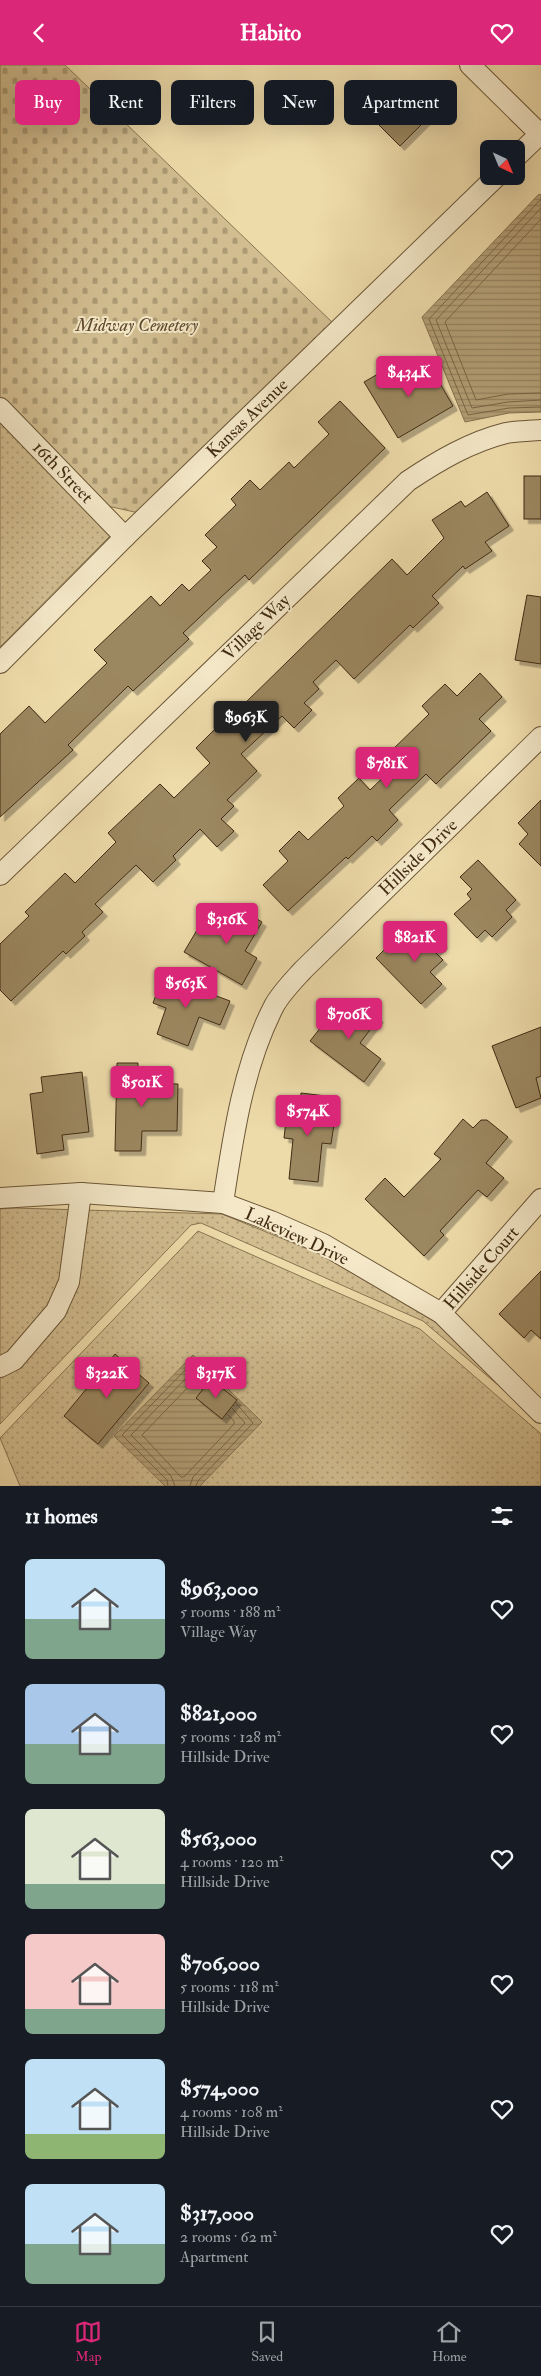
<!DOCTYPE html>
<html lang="en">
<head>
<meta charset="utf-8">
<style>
  :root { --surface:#171b24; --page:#20242c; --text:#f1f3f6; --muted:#9ea1a6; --line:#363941; --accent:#db2777 }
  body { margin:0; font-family:"IM FELL Double Pica",serif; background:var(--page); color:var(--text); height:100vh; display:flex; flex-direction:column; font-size:19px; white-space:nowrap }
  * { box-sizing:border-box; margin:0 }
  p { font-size:16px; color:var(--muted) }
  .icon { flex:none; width:28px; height:28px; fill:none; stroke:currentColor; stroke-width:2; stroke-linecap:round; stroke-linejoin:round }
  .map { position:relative; height:1421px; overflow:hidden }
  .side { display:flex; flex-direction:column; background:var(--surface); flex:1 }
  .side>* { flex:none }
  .hud { position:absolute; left:15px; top:15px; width:511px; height:45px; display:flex; gap:10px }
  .needle { width:32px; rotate:136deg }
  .buttons { position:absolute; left:480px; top:75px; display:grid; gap:10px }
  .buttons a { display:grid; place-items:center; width:45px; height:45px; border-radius:8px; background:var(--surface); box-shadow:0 5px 20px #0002; font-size:25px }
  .price { position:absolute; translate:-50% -42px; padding:0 11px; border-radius:5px; background:var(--accent); color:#fff; font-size:16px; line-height:32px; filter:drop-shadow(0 1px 2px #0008) }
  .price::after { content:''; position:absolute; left:50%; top:30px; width:15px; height:11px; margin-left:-8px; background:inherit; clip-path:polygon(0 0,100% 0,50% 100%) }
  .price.current { background:#222; color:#fff }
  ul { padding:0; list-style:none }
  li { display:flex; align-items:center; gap:15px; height:125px; padding:0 25px }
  li span { display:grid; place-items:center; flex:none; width:140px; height:100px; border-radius:8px; color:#555 }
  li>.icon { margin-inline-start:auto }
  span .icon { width:60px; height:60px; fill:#fffc; stroke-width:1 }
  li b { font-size:21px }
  h2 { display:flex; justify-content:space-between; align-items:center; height:60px; padding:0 25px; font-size:21px }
  .pill { padding:0 18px; border-radius:8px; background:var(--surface); box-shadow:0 5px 20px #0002; font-size:18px; line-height:45px }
  .pill.current { background:var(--accent); color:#fff }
  header { display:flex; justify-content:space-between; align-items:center; height:65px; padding:0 25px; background:var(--accent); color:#fff; font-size:22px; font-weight:700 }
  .menu { display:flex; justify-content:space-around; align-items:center; height:70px; border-top:1px solid var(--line); background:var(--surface); font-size:14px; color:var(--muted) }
  .menu a { display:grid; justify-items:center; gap:2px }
  .menu .current { color:var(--accent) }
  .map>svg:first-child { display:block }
  .cemetery { fill:url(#cemetery-stones); stroke:#897451 }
  .park { fill:url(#park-dots); stroke:#897451 }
  .water { fill:url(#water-rules); stroke:#85714e }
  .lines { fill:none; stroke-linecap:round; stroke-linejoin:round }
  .shore { stroke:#7a6544; stroke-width:1 }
  .building { fill:#9b8761; stroke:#412b12; filter:url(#shadow) }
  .minor-casing { stroke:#6c5738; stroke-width:22 }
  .minor { stroke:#f4e8c8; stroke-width:20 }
  .labels { text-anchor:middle; stroke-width:4; stroke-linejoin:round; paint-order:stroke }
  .park-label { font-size:18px; font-style:italic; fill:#5e482b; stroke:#f4e8c8 }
  .street-label { font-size:18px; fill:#412b12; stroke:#f4e8c8 }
</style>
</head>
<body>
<header><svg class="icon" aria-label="back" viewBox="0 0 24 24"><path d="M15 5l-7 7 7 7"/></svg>Habito<svg class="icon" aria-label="heart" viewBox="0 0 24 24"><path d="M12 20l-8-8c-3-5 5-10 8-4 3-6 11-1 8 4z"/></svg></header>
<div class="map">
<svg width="541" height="1421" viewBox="0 0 541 1421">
  <defs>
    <pattern id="cemetery-stones" width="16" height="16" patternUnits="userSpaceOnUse" patternTransform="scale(1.25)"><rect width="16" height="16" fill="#d1bd90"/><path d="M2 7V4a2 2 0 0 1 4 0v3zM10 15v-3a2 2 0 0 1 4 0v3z" fill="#ab9a74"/></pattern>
    <pattern id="park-dots" width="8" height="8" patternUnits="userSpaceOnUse" patternTransform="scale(1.25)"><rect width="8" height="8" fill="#d1bd90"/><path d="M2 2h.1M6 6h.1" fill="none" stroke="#ab9a74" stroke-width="1.8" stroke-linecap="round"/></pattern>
    <pattern id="water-rules" width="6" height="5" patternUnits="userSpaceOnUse" patternTransform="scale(1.25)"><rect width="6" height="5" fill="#b39f76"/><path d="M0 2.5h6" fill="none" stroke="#93825f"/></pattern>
    <filter id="shadow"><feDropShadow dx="4.5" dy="4.5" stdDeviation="0" flood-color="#0004"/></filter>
  </defs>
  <rect width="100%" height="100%" fill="#eedbaa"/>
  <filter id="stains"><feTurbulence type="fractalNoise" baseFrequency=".004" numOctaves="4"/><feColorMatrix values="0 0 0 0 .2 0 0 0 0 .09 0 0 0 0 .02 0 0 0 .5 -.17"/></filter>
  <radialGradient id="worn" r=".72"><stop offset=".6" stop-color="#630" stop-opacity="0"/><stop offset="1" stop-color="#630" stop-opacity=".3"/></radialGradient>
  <!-- cemetery -->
  <polygon class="cemetery" points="0,0 65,0 334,259 139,448 103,440 0,334"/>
  <!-- park -->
  <g class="park">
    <polygon points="0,357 110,471 0,582"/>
    <polygon points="14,1143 222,1149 320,1189 435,1257 505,1326 423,1256 201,1158 191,1160 0,1359 0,1144"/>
    <polygon points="198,1166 420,1264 541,1369 541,1421 20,1421 0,1373"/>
  </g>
  <!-- water -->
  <g class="water">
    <polygon points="539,129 541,130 541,347 509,348 465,357 422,252"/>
    <polygon points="193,1290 262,1357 200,1421 165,1421 114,1371"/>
  </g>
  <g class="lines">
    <!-- shore -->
    <g class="shore">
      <polyline points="541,134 429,254 468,350 509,343 541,342"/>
      <polyline points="541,143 436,255 472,343 508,337 541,335"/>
      <polyline points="541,154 445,257 476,335 508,329 541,328"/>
      <polyline points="201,1324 195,1318 192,1318 142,1370 181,1412 184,1412 234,1359 234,1356 227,1349"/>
      <polyline points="168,1421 167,1415 122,1370 192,1298 195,1299 210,1313"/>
      <polyline points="175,1421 171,1411 131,1370 192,1307 206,1318"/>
      <polyline points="190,1421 193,1412 245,1358 232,1343"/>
      <polyline points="196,1421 198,1416 253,1358 236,1338"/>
    </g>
  </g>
  <!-- building -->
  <g class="building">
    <polygon points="406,32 427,54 400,81 378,59"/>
    <polygon points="428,298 453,341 398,373 364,317 392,301 400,315"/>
    <polygon points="340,336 385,383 249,515 245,510 219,534 183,568 189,574 133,626 128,621 68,680 73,685 0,752 0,669 29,641 45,658 107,598 94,585 151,531 160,541 182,519 189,526 211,505 202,496 217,482 205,470 236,440 231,434 250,415 260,425 289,397 294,403 329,369 318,357"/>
    <rect x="524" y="411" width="17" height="43"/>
    <polygon points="487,427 509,461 485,477 492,486 465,504 463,501 432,531 439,538 413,563 410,560 354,614 336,595 313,617 319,624 304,638 312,645 294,663 282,651 241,689 257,706 227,735 234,741 221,754 234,766 217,782 200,764 173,791 176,795 153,817 136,800 95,839 103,847 82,867 85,871 66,889 63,886 11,936 0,925 0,879 29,851 25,847 65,808 75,818 116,777 108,768 160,719 174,733 210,698 196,683 236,643 238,645 392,494 407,510 444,473 432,455 461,436 465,442"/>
    <polygon points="527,530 541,532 541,599 515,595"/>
    <polygon points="480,608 502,632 479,654 491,666 436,719 426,709 389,745 398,755 377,776 372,771 348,794 346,792 288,846 263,820 288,796 279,786 299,766 308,775 344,741 338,733 359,713 370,725 395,701 386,691 429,649 422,641 445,619 457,631"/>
    <polygon points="541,735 541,801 519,779 528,769 518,758"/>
    <polygon points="478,795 516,835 506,845 512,852 492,872 485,865 477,873 454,849 471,834 467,829 472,824 460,812"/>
    <polygon points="232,839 262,857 245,886 257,893 242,920 184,887 200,860 215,869"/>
    <polygon points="425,860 443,879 435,887 443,895 430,907 442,919 421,939 376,893 395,874 402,882"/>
    <polygon points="163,911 230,936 220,960 199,952 188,981 157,969 166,943 153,938"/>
    <polygon points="353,933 379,953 360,978 381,994 364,1017 310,976 329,952 335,957"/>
    <polygon points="541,962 541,1011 536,1013 541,1033 516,1043 492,981"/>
    <polygon points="117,998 138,998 138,1018 178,1019 177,1066 142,1066 141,1086 115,1086"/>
    <polygon points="82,1007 89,1067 62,1070 64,1085 37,1089 30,1029 43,1027 41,1012"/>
    <polygon points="301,1028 326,1031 323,1051 335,1053 331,1079 322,1078 318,1117 289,1114 293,1074 284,1073 287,1046 299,1047"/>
    <polygon points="463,1054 473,1063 481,1055 487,1055 508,1072 486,1098 504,1113 487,1132 478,1125 440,1166 444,1170 424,1191 365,1134 385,1113 404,1132 441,1094 434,1089"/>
    <polygon points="541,1206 541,1274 531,1265 524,1273 499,1249"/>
    <polygon points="115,1289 149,1318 98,1379 64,1351"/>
    <polygon points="211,1314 237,1335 222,1354 196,1333"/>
  </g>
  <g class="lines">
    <!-- minor casing -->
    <g class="minor-casing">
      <g id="minor">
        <polyline points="470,0 540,69 516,92"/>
        <polyline points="0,343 125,472"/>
        <polyline points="0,598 125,472 497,111"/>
        <path d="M0 810 408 416C438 396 470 377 506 368 517 366 530 366 541 365"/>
        <polyline points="0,1133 81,1128 223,1138 271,1156 323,1179 441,1248 541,1348"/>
        <path d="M223 1138C233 1072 243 1001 274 941 281 928 293 916 303 905L541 672"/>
        <polyline points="441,1248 541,1134"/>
        <polyline points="0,1302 14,1295 56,1246 69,1217 81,1128"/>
      </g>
    </g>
    <!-- minor -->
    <use href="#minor" class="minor"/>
  </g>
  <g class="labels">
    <!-- park labels -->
    <g class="park-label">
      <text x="137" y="266">Midway Cemetery</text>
    </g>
    <!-- street labels -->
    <g class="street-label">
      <text transform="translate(247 353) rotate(-44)" y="6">Kansas Avenue</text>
      <text transform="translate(63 407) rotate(46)" y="6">16th Street</text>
      <text transform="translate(256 562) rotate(-44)" y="6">Village Way</text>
      <text transform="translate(418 792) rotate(-44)" y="6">Hillside Drive</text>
      <text transform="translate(297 1171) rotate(25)" y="6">Lakeview Drive</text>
      <text transform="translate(481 1203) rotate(-49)" y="6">Hillside Court</text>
    </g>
  </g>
  <rect width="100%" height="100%" filter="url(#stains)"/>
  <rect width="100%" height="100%" fill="url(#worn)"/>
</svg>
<div class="buttons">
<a><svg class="needle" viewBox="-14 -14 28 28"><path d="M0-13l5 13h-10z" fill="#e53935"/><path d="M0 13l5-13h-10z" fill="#9ea1a6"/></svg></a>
</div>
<b class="price" style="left:409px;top:333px">$434K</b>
<b class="price current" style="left:246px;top:678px">$963K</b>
<b class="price" style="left:387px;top:724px">$781K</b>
<b class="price" style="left:227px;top:880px">$316K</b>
<b class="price" style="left:415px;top:898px">$821K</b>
<b class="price" style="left:186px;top:944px">$563K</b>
<b class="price" style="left:349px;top:975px">$706K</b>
<b class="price" style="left:142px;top:1043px">$501K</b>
<b class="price" style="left:308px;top:1072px">$574K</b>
<b class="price" style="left:107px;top:1334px">$322K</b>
<b class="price" style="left:216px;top:1334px">$317K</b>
<div class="hud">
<a class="pill current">Buy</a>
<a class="pill">Rent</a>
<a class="pill">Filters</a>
<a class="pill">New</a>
<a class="pill">Apartment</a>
</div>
</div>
<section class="side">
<h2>11 homes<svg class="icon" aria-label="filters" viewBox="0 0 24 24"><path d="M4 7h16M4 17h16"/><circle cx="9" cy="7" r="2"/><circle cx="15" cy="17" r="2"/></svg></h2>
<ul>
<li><span style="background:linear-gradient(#bfe0f5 60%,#7fa58c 0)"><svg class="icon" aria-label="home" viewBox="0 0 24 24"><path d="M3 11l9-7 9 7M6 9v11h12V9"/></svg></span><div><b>$963,000</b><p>5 rooms · 188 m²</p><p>Village Way</p></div><svg class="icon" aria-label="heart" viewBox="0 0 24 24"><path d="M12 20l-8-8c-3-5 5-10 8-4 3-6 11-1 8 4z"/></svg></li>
<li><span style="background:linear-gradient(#a9c7e8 60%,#7fa58c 0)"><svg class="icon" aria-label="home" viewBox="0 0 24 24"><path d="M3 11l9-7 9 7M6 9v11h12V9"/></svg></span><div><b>$821,000</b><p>5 rooms · 128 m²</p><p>Hillside Drive</p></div><svg class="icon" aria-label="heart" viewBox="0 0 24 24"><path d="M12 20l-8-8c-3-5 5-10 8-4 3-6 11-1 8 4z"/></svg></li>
<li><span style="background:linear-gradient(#dfe7d0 75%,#7fa58c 0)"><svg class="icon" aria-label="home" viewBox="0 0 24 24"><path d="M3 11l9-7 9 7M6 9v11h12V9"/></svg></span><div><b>$563,000</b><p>4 rooms · 120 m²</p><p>Hillside Drive</p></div><svg class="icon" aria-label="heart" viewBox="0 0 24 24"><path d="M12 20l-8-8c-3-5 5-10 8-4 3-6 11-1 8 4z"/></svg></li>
<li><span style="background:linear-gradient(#f6c9c9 75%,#7fa58c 0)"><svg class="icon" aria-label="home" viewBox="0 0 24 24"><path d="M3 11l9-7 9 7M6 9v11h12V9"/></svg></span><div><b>$706,000</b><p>5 rooms · 118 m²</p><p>Hillside Drive</p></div><svg class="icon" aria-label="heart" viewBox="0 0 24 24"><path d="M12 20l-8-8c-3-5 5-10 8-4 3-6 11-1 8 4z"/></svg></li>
<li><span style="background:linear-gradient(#bfe0f5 75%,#8fb573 0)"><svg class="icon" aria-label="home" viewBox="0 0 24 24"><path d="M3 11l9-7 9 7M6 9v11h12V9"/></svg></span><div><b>$574,000</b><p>4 rooms · 108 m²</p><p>Hillside Drive</p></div><svg class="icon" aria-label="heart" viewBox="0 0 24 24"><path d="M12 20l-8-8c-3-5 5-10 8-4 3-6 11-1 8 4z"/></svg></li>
<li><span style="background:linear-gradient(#bfe0f5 60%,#7fa58c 0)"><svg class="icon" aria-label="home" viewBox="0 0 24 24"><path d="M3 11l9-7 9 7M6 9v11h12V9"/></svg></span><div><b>$317,000</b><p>2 rooms · 62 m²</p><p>Apartment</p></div><svg class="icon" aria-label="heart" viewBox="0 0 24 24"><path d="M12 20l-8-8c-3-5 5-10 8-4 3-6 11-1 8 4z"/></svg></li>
</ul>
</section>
<nav class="menu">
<a class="current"><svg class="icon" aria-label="map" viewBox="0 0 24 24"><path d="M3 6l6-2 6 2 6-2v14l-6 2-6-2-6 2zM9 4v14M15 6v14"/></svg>Map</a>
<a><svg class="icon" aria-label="saved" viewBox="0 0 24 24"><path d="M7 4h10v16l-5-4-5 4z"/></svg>Saved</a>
<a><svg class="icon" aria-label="home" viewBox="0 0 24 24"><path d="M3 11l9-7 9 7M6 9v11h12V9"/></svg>Home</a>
</nav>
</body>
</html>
